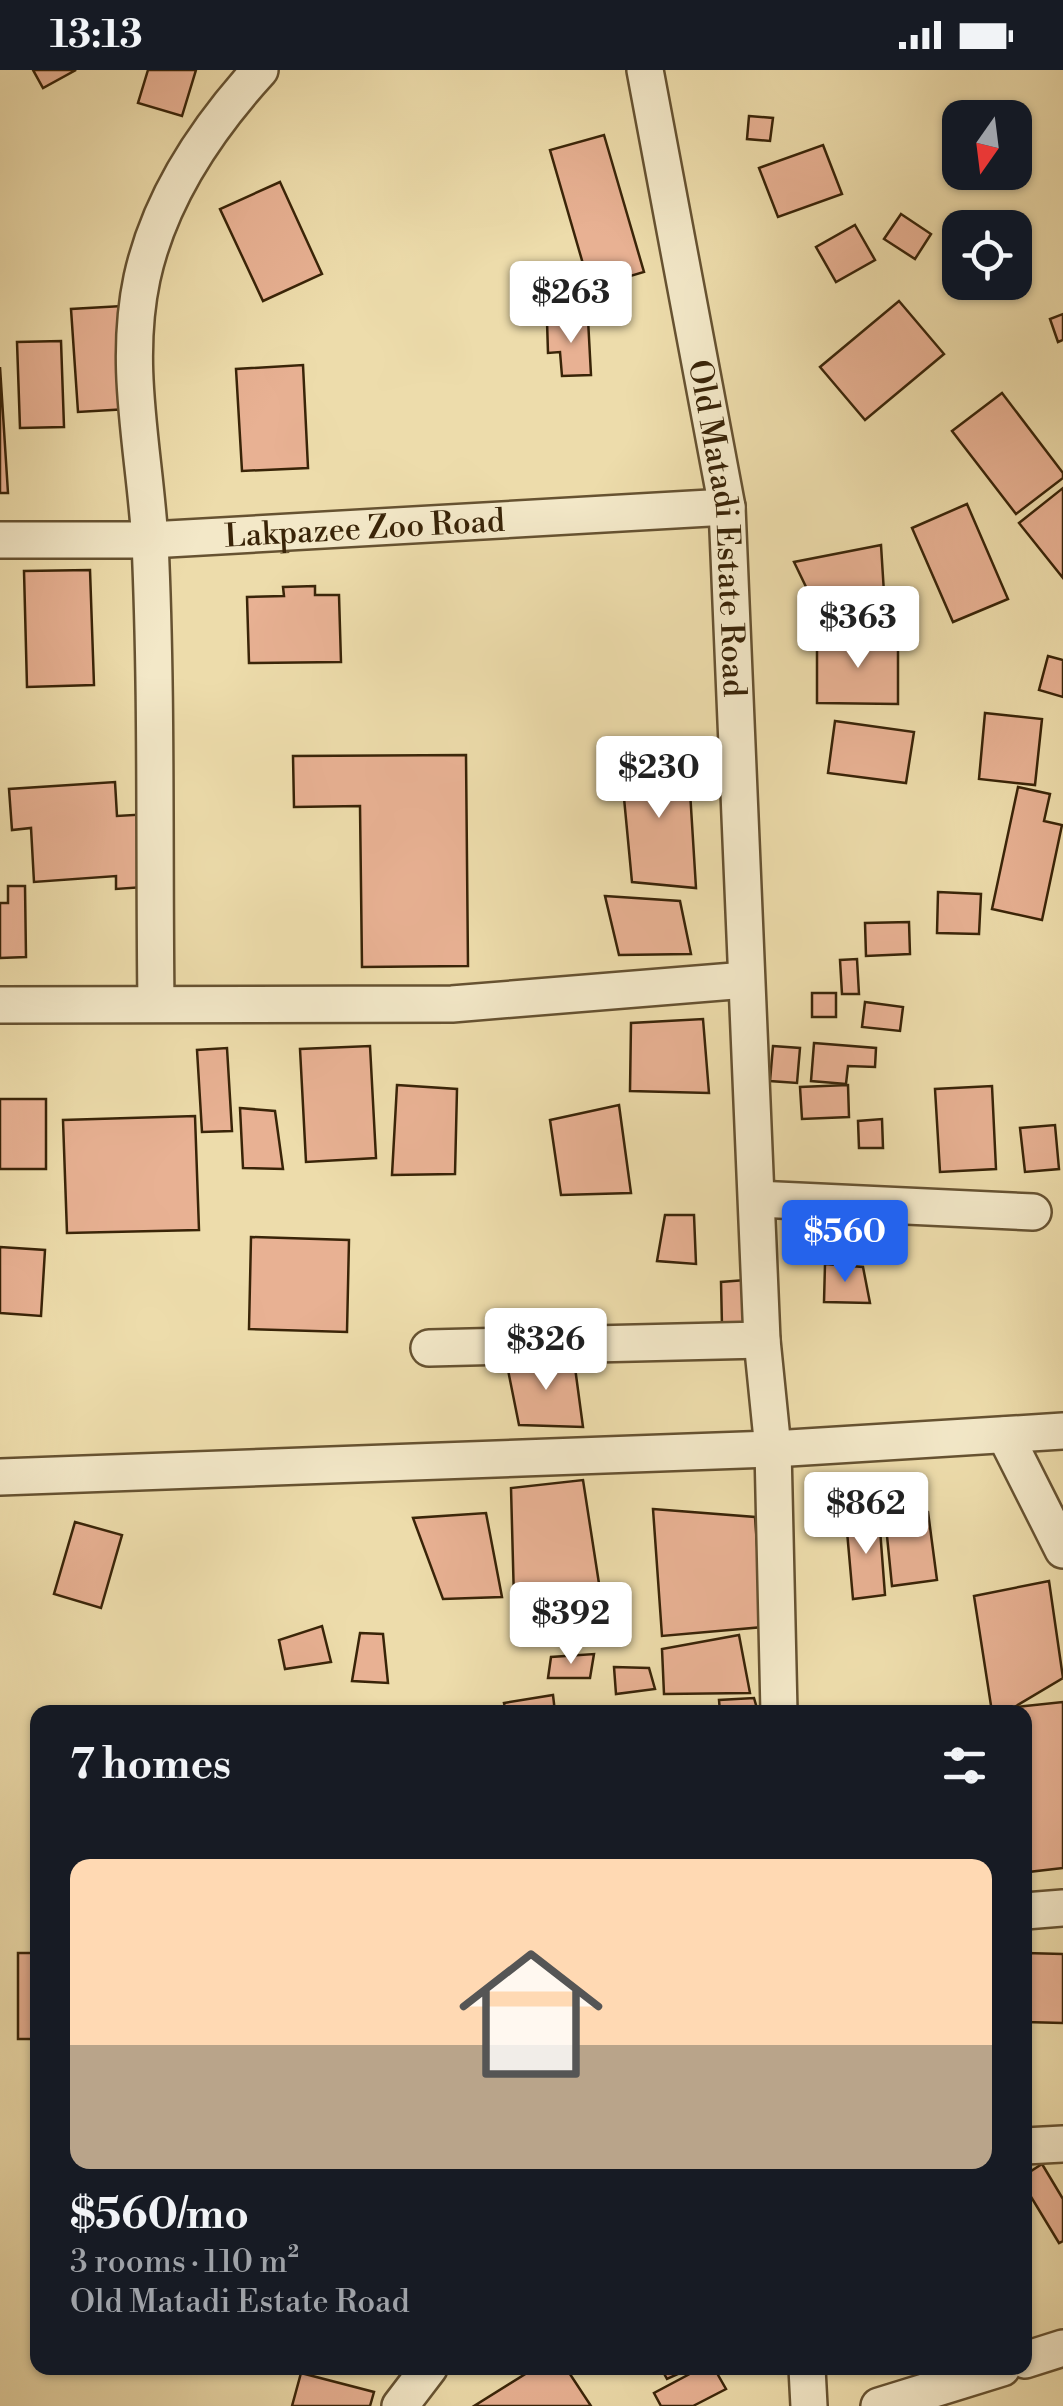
<!DOCTYPE html>
<html lang="en">
<head>
<meta charset="utf-8">
<style>
  :root { --surface:#171b24; --page:#242831; --text:#f1f3f6; --muted:#9ea1a6; --accent:#2563eb }
  body { margin:0; font-family:"Libre Bodoni",serif; background:var(--page); color:var(--text); height:100vh; display:flex; flex-direction:column; font-size:38px; white-space:nowrap }
  * { box-sizing:border-box; margin:0 }
  p { font-size:32px; color:var(--muted) }
  .icon { flex:none; width:55px; height:55px; fill:none; stroke:currentColor; stroke-width:2; stroke-linecap:round; stroke-linejoin:round }
  .map { position:relative; flex:1; overflow:hidden }
  .drawer { position:absolute; left:30px; top:1635px; width:1002px; height:670px; display:flex; flex-direction:column; background:var(--surface); border-radius:20px; box-shadow:0 2px 8px #0004 }
  .drawer>* { flex:none }
  .needle { width:65px; rotate:194deg }
  .tools { position:absolute; left:942px; top:30px; display:grid; gap:20px }
  .tools a { display:grid; place-items:center; width:90px; height:90px; border-radius:20px; background:var(--surface); box-shadow:0 2px 8px #0004; font-size:50px }
  .price { position:absolute; translate:-50% -85px; padding:0 22px; border-radius:10px; background:#fff; color:#222; font-size:32px; line-height:65px; filter:drop-shadow(0 2px 5px #0008) }
  .price::after { content:''; position:absolute; left:50%; top:60px; width:30px; height:22px; margin-left:-15px; background:inherit; clip-path:polygon(0 0,100% 0,50% 100%) }
  .price.current { background:var(--accent); color:#fff }
  ul { padding:0; list-style:none }
  li { display:grid; align-content:center; gap:20px; height:530px; padding:0 40px }
  li span { display:grid; place-items:center; height:310px; border-radius:20px; color:#555 }
  li>.icon { margin-inline-start:auto }
  span .icon { width:180px; height:180px; fill:#fffc; stroke-width:1 }
  li b { font-size:42px }
  h2 { display:flex; justify-content:space-between; align-items:center; height:120px; padding:0 40px; font-size:42px }
  .status { display:flex; justify-content:space-between; align-items:center; height:70px; padding:0 50px; background:var(--surface); direction:ltr }
  .status svg { height:28px; fill:currentColor }
  .map>svg:first-child { display:block }
  .building { fill:#e8b193; stroke:#392408; stroke-width:2.5 }
  .lines { fill:none; stroke-linecap:round; stroke-linejoin:round }
  .minor-casing { stroke:#665231; stroke-width:40 }
  .minor { stroke:#f3e8c8; stroke-width:35 }
  .labels { text-anchor:middle; stroke-width:8; stroke-linejoin:round; paint-order:stroke }
  .street-label { font-size:32px; fill:#392408; stroke:#f3e8c8 }
</style>
</head>
<body>
<div class="status"><b>13:13</b><svg viewBox="0 0 49 12"><path d="M0 12V9h3v3zM5 12V6h3v6zM10 12V3h3v9zM15 12V0h3v12zM26 1h20v11H26zM47 4h2v5h-2z"/></svg></div>
<div class="map">
<svg width="1063" height="2336" viewBox="0 0 1063 2336">
  <rect width="100%" height="100%" fill="#eddcab"/>
  <filter id="stains"><feTurbulence type="fractalNoise" baseFrequency=".002" numOctaves="4"/><feColorMatrix values="0 0 0 0 .2 0 0 0 0 .09 0 0 0 0 .02 0 0 0 .5 -.17"/></filter>
  <radialGradient id="worn" r=".72"><stop offset=".6" stop-color="#630" stop-opacity="0"/><stop offset="1" stop-color="#630" stop-opacity=".3"/></radialGradient>
  <!-- building -->
  <g class="building">
    <polygon points="33,0 76,0 43,18"/>
    <polygon points="148,0 196,0 182,46 138,33"/>
    <polygon points="749,46 773,48 770,71 747,69"/>
    <polygon points="604,65 644,202 590,218 550,80"/>
    <polygon points="823,75 842,124 778,147 759,98"/>
    <polygon points="280,112 322,204 263,231 220,139"/>
    <polygon points="901,144 931,164 915,189 884,169"/>
    <polygon points="855,155 875,190 836,212 816,177"/>
    <polygon points="899,231 944,284 865,350 820,297"/>
    <polygon points="122,236 128,339 78,342 71,239"/>
    <polygon points="1063,244 1063,270 1058,272 1050,249"/>
    <polygon points="588,249 591,305 562,306 560,282 548,283 547,251"/>
    <polygon points="61,271 64,357 20,358 17,272"/>
    <polygon points="303,295 308,398 242,401 236,299"/>
    <polygon points="0,297 8,423 0,423"/>
    <polygon points="1002,323 1063,403 1063,408 1016,444 952,361"/>
    <polygon points="1063,418 1063,508 1019,453"/>
    <polygon points="967,434 1008,529 953,552 912,458"/>
    <polygon points="881,475 885,539 823,552 794,492"/>
    <polygon points="90,500 94,615 27,617 24,501"/>
    <polygon points="315,516 315,525 339,525 341,592 249,593 247,527 284,526 283,517"/>
    <polygon points="817,569 898,569 898,634 817,633"/>
    <polygon points="1048,586 1063,590 1063,627 1039,620"/>
    <polygon points="985,643 1042,649 1035,715 979,709"/>
    <polygon points="835,651 914,662 906,713 828,703"/>
    <polygon points="466,685 468,896 362,897 360,736 294,737 293,686"/>
    <polygon points="620,686 688,689 696,818 632,812"/>
    <polygon points="115,712 117,746 168,743 173,815 116,819 116,806 34,812 31,758 12,760 9,719"/>
    <polygon points="1018,717 1050,724 1044,751 1062,755 1042,850 992,839"/>
    <polygon points="8,816 25,816 26,887 0,888 0,833 8,833"/>
    <polygon points="938,822 981,824 979,864 937,863"/>
    <polygon points="605,826 680,831 691,884 619,885"/>
    <polygon points="909,852 910,884 866,886 865,853"/>
    <polygon points="857,889 859,924 842,924 840,890"/>
    <rect x="812" y="923" width="24" height="24"/>
    <polygon points="865,932 903,937 900,961 862,957"/>
    <polygon points="703,949 709,1023 630,1021 631,953"/>
    <polygon points="814,973 876,978 875,997 848,996 846,1014 811,1011"/>
    <polygon points="370,976 376,1088 306,1092 300,979"/>
    <polygon points="773,976 800,978 797,1013 770,1011"/>
    <polygon points="227,978 232,1061 202,1062 197,980"/>
    <polygon points="397,1015 457,1019 455,1104 392,1105"/>
    <polygon points="848,1015 849,1047 802,1049 800,1017"/>
    <polygon points="992,1016 996,1099 940,1102 935,1019"/>
    <rect x="0" y="1029" width="46" height="70"/>
    <polygon points="619,1035 631,1123 561,1125 550,1050"/>
    <polygon points="240,1038 275,1041 283,1099 243,1098"/>
    <polygon points="195,1046 199,1160 67,1163 63,1050"/>
    <polygon points="882,1049 883,1078 859,1078 858,1051"/>
    <polygon points="1055,1055 1059,1099 1025,1102 1020,1058"/>
    <polygon points="665,1145 694,1145 696,1194 657,1191"/>
    <polygon points="251,1167 349,1170 347,1262 249,1259"/>
    <polygon points="0,1177 45,1180 41,1246 0,1243"/>
    <polygon points="825,1194 863,1197 870,1233 824,1232"/>
    <polygon points="758,1209 758,1255 722,1256 721,1212"/>
    <polygon points="506,1290 574,1290 583,1357 519,1355"/>
    <polygon points="583,1410 600,1520 514,1530 511,1418"/>
    <polygon points="653,1439 755,1447 763,1557 662,1566"/>
    <polygon points="928,1442 937,1510 892,1516 885,1446"/>
    <polygon points="486,1443 502,1527 443,1529 413,1448"/>
    <polygon points="879,1446 885,1525 853,1529 846,1450"/>
    <polygon points="75,1452 122,1465 101,1538 54,1524"/>
    <polygon points="1049,1511 1063,1608 1006,1642 992,1642 974,1526"/>
    <polygon points="322,1556 331,1592 285,1599 279,1570"/>
    <polygon points="360,1563 383,1564 388,1613 352,1611"/>
    <polygon points="739,1565 750,1623 664,1624 662,1579"/>
    <polygon points="594,1584 590,1608 548,1608 551,1587"/>
    <polygon points="614,1597 649,1598 655,1619 616,1624"/>
    <polygon points="553,1625 555,1642 506,1642 504,1633"/>
    <polygon points="754,1628 758,1642 720,1642 719,1630"/>
    <polygon points="1063,1632 1063,1798 1028,1802 1025,1642 1016,1642 1016,1637"/>
    <rect x="18" y="1883" width="20" height="86"/>
    <polygon points="1025,1883 1063,1884 1063,1953 1025,1952"/>
    <polygon points="1042,2094 1063,2129 1063,2171 1059,2173 1025,2117 1025,2105"/>
    <polygon points="535,2298 566,2298 591,2336 474,2336"/>
    <polygon points="661,2298 691,2298 667,2309"/>
    <polygon points="701,2298 714,2298 726,2319 693,2336 661,2336 654,2323"/>
    <polygon points="301,2303 374,2322 370,2336 292,2336"/>
  </g>
  <g class="lines">
    <!-- minor casing -->
    <g class="minor-casing">
      <g id="minor">
        <path id="s1" d="M645 0 727 437 762 1270 773 1379 779 1642"/>
        <path id="s2" d="M0 470H150L727 437"/>
        <path d="M156 934C154 780 157 626 150 472 145 384 123 297 142 208 159 130 207 58 260 0"/>
        <polyline points="0,935 452,934 746,910"/>
        <polyline points="757,1129 1033,1142"/>
        <polyline points="429,1278 762,1270"/>
        <polyline points="1005,1365 1063,1480"/>
        <polyline points="0,1407 773,1379 1063,1361"/>
        <polyline points="1025,1841 1063,1838"/>
        <polyline points="1025,2076 1063,2074"/>
        <polyline points="1025,2290 1063,2278"/>
        <polyline points="807,2298 809,2336"/>
        <polyline points="400,2336 429,2298"/>
        <polyline points="879,2336 1002,2298"/>
      </g>
    </g>
    <!-- minor -->
    <use href="#minor" class="minor"/>
  </g>
  <g class="labels">
    <!-- street labels -->
    <g class="street-label">
      <text dy="11" stroke="none"><textPath href="#s2" startOffset="365">Lakpazee Zoo Road</textPath></text>
      <text dy="11" stroke="none"><textPath href="#s1" startOffset="465">Old Matadi Estate Road</textPath></text>
    </g>
  </g>
  <rect width="100%" height="100%" filter="url(#stains)"/>
  <rect width="100%" height="100%" fill="url(#worn)"/>
</svg>
<div class="tools">
<a><svg class="needle" viewBox="-14 -14 28 28"><path d="M0-13l5 13h-10z" fill="#e53935"/><path d="M0 13l5-13h-10z" fill="#9ea1a6"/></svg></a>
<a><svg class="icon" aria-label="locate" viewBox="0 0 24 24"><circle cx="12" cy="12" r="6"/><path d="M12 2v4M12 18v4M2 12h4M18 12h4"/></svg></a>
</div>
<b class="price" style="left:571px;top:276px">$263</b>
<b class="price" style="left:858px;top:601px">$363</b>
<b class="price" style="left:659px;top:751px">$230</b>
<b class="price current" style="left:845px;top:1215px">$560</b>
<b class="price" style="left:546px;top:1323px">$326</b>
<b class="price" style="left:866px;top:1487px">$862</b>
<b class="price" style="left:571px;top:1597px">$392</b>
<section class="drawer">
<h2>7 homes<svg class="icon" aria-label="filters" viewBox="0 0 24 24"><path d="M4 7h16M4 17h16"/><circle cx="9" cy="7" r="2"/><circle cx="15" cy="17" r="2"/></svg></h2>
<ul>
<li><span style="background:linear-gradient(#ffd9b3 60%,#b9a48a 0)"><svg class="icon" aria-label="home" viewBox="0 0 24 24"><path d="M3 11l9-7 9 7M6 9v11h12V9"/></svg></span><div><b>$560/mo</b><p>3 rooms · 110 m²</p><p>Old Matadi Estate Road</p></div></li>
</ul>
</section>
</div>
</body>
</html>
